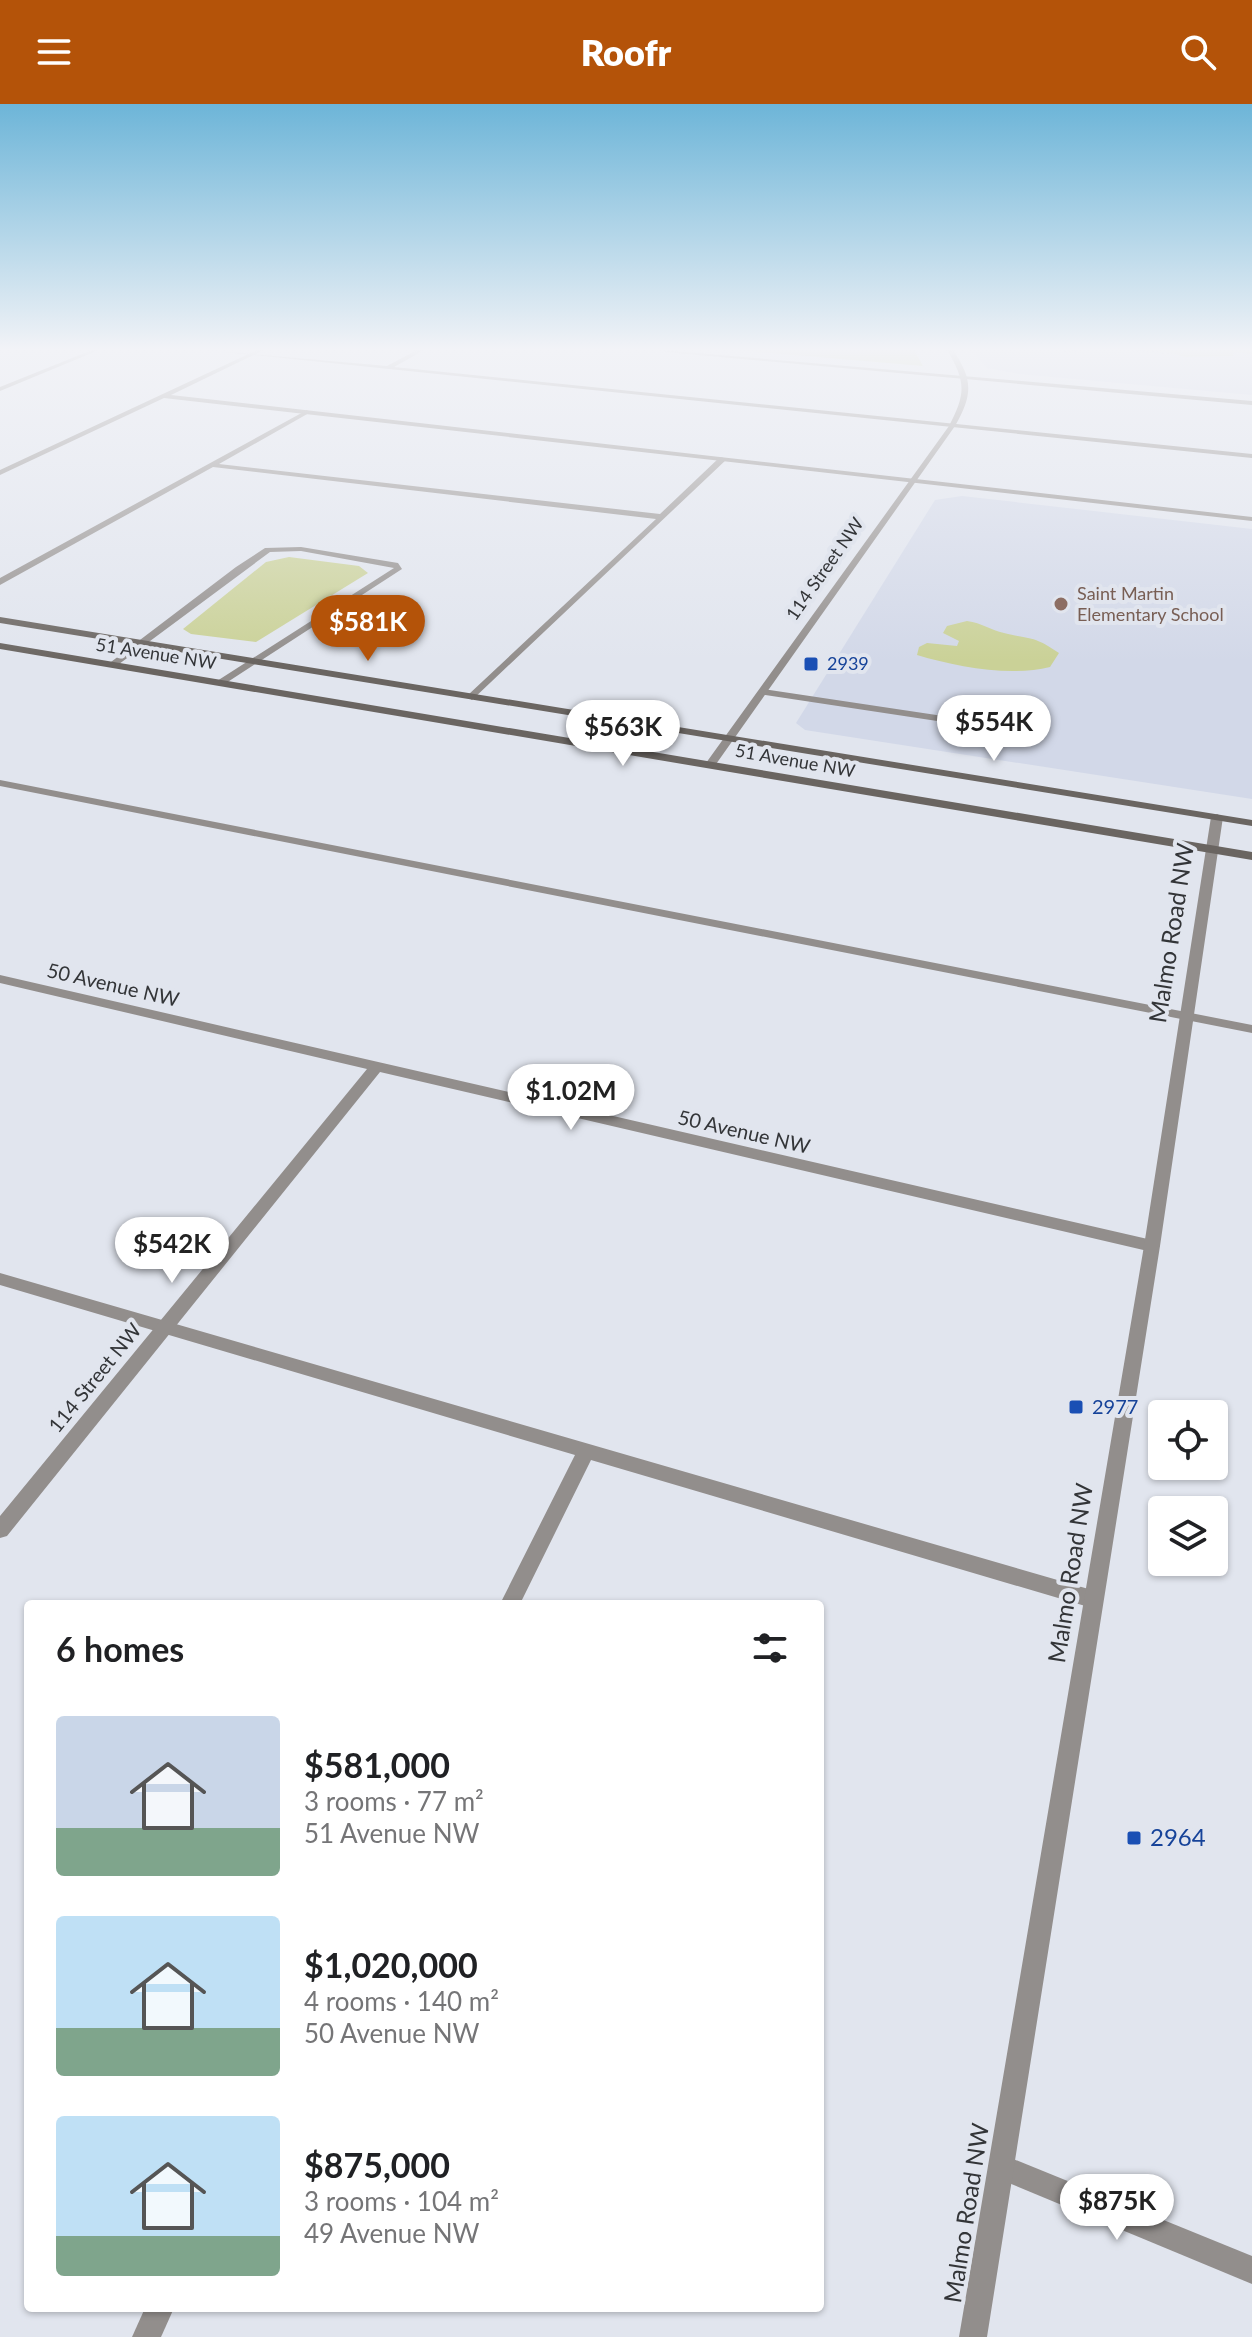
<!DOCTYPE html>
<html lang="en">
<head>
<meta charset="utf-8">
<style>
  :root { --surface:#fff; --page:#f2f2f2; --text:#202124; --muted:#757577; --accent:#b45309 }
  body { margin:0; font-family:Lato,sans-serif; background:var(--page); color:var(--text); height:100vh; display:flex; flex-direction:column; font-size:30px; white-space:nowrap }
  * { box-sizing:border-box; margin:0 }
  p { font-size:26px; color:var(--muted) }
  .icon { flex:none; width:44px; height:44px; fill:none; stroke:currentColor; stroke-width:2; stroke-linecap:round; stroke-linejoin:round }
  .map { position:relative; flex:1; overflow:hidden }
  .drawer { position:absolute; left:24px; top:1496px; width:800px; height:712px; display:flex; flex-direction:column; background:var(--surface); border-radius:8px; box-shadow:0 2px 6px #0004 }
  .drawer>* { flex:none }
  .tools { position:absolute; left:1148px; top:1296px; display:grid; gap:16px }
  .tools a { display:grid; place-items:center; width:80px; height:80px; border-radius:8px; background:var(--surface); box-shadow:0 2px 6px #0004; font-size:40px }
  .price { position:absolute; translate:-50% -68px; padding:0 18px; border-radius:28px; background:#fff; color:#222; font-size:26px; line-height:52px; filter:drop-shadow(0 2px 4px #0008) }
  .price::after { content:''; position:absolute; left:50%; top:48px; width:24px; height:18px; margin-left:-12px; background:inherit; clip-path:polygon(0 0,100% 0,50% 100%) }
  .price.current { background:var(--accent); color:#fff }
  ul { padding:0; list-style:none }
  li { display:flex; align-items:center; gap:24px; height:200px; padding:0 32px }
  li span { display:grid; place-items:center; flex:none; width:224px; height:160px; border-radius:8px; color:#555 }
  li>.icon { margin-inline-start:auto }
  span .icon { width:96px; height:96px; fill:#fffc; stroke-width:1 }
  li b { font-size:34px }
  h2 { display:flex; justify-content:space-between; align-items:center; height:96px; padding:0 32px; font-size:34px }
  header { display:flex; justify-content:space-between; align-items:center; height:104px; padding:0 32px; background:var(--accent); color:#fff; font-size:36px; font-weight:800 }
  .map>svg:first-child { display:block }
  .built { fill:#d2d8e8 }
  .green { fill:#cad197 }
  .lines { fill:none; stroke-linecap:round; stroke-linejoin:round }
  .path { stroke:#9fa2a9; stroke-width:2; stroke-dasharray:2 3; stroke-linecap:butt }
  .service { fill:#928e8c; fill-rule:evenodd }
  .minor { fill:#928e8c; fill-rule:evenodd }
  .tertiary { fill:#928e8c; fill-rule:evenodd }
  .secondary { fill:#6a6561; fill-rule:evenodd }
  .education-dot { fill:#8d6e63; stroke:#e1e5ee; stroke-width:3 }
  .transit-dot { fill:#1a4fb4; stroke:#e1e5ee; stroke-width:3 }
  .labels { text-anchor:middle; stroke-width:8; stroke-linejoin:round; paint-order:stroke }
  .far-street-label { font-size:18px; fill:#333538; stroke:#e1e5ee }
  .far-education-label { font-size:18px; fill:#785e54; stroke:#e1e5ee; text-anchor:start }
  .far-transit-label { font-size:18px; fill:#164399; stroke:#e1e5ee; text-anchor:start }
  .street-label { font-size:20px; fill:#333538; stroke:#e1e5ee }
  .transit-label { font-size:20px; fill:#164399; stroke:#e1e5ee; text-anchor:start }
  .near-street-label { font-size:24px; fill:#333538; stroke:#e1e5ee }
  .near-transit-label { font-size:24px; fill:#164399; stroke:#e1e5ee; text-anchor:start }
</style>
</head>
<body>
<header><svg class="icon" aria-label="menu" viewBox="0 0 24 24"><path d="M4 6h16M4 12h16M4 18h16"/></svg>Roofr<svg class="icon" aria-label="search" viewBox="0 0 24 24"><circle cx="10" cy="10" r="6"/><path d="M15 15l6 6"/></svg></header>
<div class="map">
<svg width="1252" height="2233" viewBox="0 0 1252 2233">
  <rect width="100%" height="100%" fill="#e1e5ee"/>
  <!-- built -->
  <g class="built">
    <polygon points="972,246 1252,246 1252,291 1019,270 987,264"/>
    <polygon points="962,392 1252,425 1252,695 805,626 796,619 935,396"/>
  </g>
  <!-- green -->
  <g class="green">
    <polygon points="736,246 914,246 923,262"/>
    <polygon points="1132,246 1252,246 1252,250 1234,248 1233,252 1186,253 1167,248"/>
    <polygon points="289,453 359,462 368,469 256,538 191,530 183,525 266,458"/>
    <path d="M967 517C982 519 991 526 1004 529 1032 536 1033 531 1059 549L1050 563C1010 573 957 563 917 551L919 543 927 539 957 542 959 537 943 529 947 522Z"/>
  </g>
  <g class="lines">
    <!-- path -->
    <g class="path">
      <polyline points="1127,246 1169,249"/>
      <polyline points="1064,248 1083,246"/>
    </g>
    <!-- service -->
    <g class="service">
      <polygon points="92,246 99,246 0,287 0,283"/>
      <polygon points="205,246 387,262 417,246 424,246 394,263 1252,350 1252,354"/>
      <polygon points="307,306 309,309 219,360 660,410 720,353 727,355 472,596 467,593 468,591 656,415 213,363 0,481 0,474"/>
      <polygon points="763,585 1029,625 1034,628 1029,631 759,590 759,586"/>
      <polygon points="0,676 1252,921 1252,929 0,682"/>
      <polygon points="0,1169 1092,1486 1099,1489 1102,1495 1099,1501 1092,1504 591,1356 520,1500 500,1500 575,1351 0,1181"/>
      <polygon points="145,2204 174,2204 161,2233 132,2233"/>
    </g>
    <!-- minor -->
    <g class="minor">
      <polygon points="257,246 264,246 171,291 1252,413 1252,417 164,294 0,371 0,366"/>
      <polygon points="662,246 1252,297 1252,301 665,248"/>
      <polygon points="301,443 398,459 402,465 223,581 217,581 217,577 394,464 301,447 270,448 115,563 107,561 236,463 265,444"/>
      <polygon points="0,871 1152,1136 1160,1142 1152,1148 380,968 7,1432 0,1434 0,1412 367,965 0,879"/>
      <polygon points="1001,2050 1252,2152 1252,2180 992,2072 988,2063 992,2054"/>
    </g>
    <!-- tertiary -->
    <g class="tertiary">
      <path d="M947 246H953C973 276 973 290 955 322L714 663H706V659L949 322C966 290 966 277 947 246Z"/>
      <polygon points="1217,710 1223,713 1160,1142 987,2233 959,2233 1144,1142 1211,713"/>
    </g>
    <!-- secondary -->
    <g class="secondary">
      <polygon points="0,513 1252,716 1252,722 0,519"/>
      <polygon points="0,539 1252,748 1252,756 0,545"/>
    </g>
  </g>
  <!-- sky -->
  <linearGradient id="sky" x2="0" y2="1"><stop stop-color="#6db5d8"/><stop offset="0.44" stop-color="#f2f3f7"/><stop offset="1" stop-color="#f2f3f7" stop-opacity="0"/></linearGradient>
  <rect width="1252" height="558" fill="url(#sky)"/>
  <!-- markers -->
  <circle class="education-dot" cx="1061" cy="500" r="8"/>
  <g class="transit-dot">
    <rect x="803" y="552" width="16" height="16" rx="4"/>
    <rect x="1068" y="1295" width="16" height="16" rx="4"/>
    <rect x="1126" y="1726" width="16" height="16" rx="4"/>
  </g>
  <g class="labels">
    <!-- far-street labels -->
    <g class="far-street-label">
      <text transform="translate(825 465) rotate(-55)" y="6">114 Street NW</text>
      <text transform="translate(156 550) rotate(9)" y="6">51 Avenue NW</text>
      <text transform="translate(795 657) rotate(10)" y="6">51 Avenue NW</text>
    </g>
    <!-- far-education labels -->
    <g class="far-education-label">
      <text x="1077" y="496">Saint Martin<tspan x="1077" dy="21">Elementary School</tspan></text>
    </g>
    <!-- far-transit labels -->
    <g class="far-transit-label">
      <text x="827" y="566">2939</text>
    </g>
    <!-- street labels -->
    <g class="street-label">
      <text transform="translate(113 881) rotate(13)" y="7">50 Avenue NW</text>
      <text transform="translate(744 1028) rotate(13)" y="7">50 Avenue NW</text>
      <text transform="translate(95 1274) rotate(-51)" y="7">114 Street NW</text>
    </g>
    <!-- transit labels -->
    <g class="transit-label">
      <text x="1092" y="1310">2977</text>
    </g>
    <!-- near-street labels -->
    <g class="near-street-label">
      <text transform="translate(1172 829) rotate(-81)" y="8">Malmo Road NW</text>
      <text transform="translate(1071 1469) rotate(-81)" y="8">Malmo Road NW</text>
      <text transform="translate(967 2109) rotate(-81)" y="8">Malmo Road NW</text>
    </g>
    <!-- near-transit labels -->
    <g class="near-transit-label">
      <text x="1150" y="1742">2964</text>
    </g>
  </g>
</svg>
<div class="tools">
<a><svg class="icon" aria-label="locate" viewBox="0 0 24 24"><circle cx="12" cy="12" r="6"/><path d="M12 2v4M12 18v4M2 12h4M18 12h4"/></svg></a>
<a><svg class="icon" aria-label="layers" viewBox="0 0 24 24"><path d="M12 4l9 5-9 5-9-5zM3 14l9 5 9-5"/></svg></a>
</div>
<b class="price current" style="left:368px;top:559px">$581K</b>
<b class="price" style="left:994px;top:659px">$554K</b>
<b class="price" style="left:623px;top:664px">$563K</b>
<b class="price" style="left:571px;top:1028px">$1.02M</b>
<b class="price" style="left:172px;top:1181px">$542K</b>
<b class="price" style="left:1117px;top:2138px">$875K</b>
<section class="drawer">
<h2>6 homes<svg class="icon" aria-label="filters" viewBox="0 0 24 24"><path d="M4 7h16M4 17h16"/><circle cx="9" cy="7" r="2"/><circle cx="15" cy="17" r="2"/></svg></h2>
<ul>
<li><span style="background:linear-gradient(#c9d6e8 70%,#7fa58c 0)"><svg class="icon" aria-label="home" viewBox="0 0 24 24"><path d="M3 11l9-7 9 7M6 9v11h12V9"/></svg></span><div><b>$581,000</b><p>3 rooms · 77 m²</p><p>51 Avenue NW</p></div></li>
<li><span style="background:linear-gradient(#bfe0f5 70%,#7fa58c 0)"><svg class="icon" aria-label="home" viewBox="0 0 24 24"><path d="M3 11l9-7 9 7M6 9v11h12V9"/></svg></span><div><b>$1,020,000</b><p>4 rooms · 140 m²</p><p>50 Avenue NW</p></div></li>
<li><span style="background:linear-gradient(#bfe0f5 75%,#7fa58c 0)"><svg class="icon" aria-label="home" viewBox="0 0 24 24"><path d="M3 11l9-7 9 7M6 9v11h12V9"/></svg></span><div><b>$875,000</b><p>3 rooms · 104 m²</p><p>49 Avenue NW</p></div></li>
</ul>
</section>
</div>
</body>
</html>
